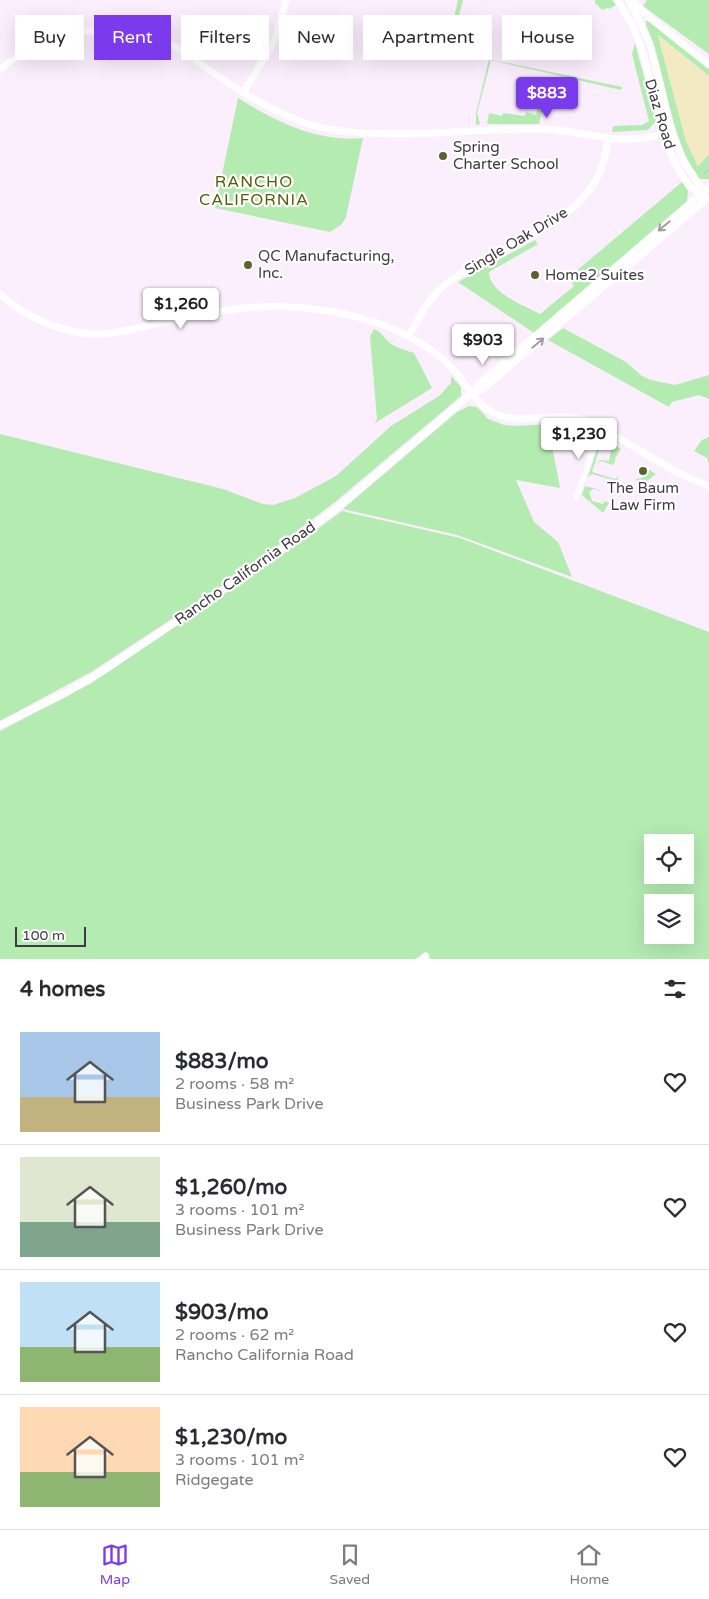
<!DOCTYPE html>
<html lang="en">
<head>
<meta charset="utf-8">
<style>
  :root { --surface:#fff; --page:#f7f7f7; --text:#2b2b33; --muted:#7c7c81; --line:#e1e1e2; --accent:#7c3aed }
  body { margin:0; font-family:"Varela Round",sans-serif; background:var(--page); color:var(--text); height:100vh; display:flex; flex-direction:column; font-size:19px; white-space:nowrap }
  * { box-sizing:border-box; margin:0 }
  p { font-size:16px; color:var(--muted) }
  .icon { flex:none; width:28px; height:28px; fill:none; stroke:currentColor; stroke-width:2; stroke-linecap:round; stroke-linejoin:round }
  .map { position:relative; height:959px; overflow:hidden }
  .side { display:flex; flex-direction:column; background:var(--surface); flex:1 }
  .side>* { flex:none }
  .hud { position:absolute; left:15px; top:15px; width:680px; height:45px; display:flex; gap:10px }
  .buttons { position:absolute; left:644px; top:834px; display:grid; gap:10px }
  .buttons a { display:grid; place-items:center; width:50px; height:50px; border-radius:0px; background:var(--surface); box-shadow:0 5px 20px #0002; font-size:25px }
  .scale { position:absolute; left:15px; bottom:12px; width:71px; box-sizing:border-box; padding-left:5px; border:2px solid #403a41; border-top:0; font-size:14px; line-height:18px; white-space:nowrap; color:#403a41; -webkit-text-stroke:4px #fff; paint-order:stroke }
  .price { position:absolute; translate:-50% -42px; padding:0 11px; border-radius:5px; background:#fff; color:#222; font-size:16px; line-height:32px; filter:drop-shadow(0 1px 2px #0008) }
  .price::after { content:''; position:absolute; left:50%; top:30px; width:15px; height:11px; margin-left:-8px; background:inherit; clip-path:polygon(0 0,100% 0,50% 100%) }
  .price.active { background:var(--accent); color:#fff }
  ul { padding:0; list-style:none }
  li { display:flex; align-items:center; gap:15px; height:125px; padding:0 20px }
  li+li { border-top:1px solid var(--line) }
  li span { display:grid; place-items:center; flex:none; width:140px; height:100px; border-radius:0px; color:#555 }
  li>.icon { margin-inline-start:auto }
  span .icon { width:60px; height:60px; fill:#fffc; stroke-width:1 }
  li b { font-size:21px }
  h2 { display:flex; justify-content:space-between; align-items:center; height:60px; padding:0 20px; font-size:21px }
  .pill { padding:0 18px; border-radius:0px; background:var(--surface); box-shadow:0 5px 20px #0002; font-size:18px; line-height:45px }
  .pill.active { background:var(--accent); color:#fff }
  .tabs { display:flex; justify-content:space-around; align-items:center; height:70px; border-top:1px solid var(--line); background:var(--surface); font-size:14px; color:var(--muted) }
  .tabs a { display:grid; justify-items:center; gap:2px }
  .tabs .active { color:var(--accent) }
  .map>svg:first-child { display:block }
  .green { fill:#b4ebb1; fill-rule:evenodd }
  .sand { fill:#f3eac4 }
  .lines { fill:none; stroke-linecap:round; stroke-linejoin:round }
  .stream { stroke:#81d4f7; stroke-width:1 }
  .street { stroke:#fff; stroke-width:5 }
  .secondary { stroke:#fff; stroke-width:7 }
  .oneway { stroke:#a09ca0 }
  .poi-dot { fill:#5e612f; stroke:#fff; stroke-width:2 }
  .labels { text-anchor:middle; stroke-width:4.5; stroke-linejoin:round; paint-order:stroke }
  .street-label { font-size:15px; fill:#403a41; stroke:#fff }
  .poi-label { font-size:15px; fill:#403a41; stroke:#fff; text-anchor:start }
  .neighbourhood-label { font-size:16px; letter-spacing:1px; fill:#585c03; stroke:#fff }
</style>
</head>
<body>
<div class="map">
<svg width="709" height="959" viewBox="0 0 709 959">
  <rect width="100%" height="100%" fill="#fbeefd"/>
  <!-- green -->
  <g class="green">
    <polygon points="458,0 463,0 450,49 390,34 390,31 448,45"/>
    <polygon points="595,0 613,0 616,5 609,9 608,8 602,10 595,3"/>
    <polygon points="647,0 709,0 709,54 643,6"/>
    <path d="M648 20 709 68V76L658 35 686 141 698 166 709 154V179H699C667 132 668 75 646 25V21Z"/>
    <polygon points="635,43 656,121 648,130 612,132 613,126 642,125 649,121 632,54"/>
    <polygon points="489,59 622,87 621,90 491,60 477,113 480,124 476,125 476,113"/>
    <polygon points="542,90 547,91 539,124 487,124 489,113 502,116 503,113 525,116 526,112 536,115"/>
    <path d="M238 98C276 122 317 142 363 138L346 217 342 224 330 232 215 208Z"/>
    <path d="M682 182 688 191 687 202 534 333 458 282 535 240 538 244 489 272C489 293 524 305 540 314L574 286 568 278Z"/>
    <polygon points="563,328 626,362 642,376 651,380 675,385 709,375 709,399 699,395 672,402 669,407 548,340"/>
    <path d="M374 329C382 332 384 338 390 343 396 348 406 350 414 353L432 388 375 423 377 419 370 336Z"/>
    <polygon points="451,376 461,387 461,396 335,502 249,568 91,672 0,721 0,434 223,489 263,504 273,505 295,498 336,476 391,426 439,396 451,383"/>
    <polygon points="469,406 477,407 488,419 504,425 515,426 548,424 560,488 516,480 534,522 558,542 572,577 457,535 343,509 457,412"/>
    <polygon points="709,437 709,465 707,458 694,451 702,440"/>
    <polygon points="599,443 601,444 592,472 615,479 619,476 615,484 613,480 592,474 588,477"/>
    <polygon points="612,444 621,449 615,458 615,462 612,465 602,461 596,464 601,460 609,461"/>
    <polygon points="648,469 656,474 641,486 636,479 642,478"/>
    <polygon points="585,486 604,491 593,489 589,492 592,501 603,504 605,501 609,503 603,513 582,495"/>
    <path d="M342 511 460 538 709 632V959H430L428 953 425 952 415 959H0V731L90 684 289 550ZM652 842H685V875H652ZM652 902H685V935H652Z"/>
  </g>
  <!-- sand -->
  <polygon class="sand" points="658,35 709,76 709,154 698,166 686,141"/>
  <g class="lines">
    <!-- stream -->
    <polyline class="stream" points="704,174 709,169"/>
    <!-- street -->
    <g class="street">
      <polyline points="576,498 601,428"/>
      <polyline points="423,959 426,955"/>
    </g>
    <!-- secondary -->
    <g class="secondary">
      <path d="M617 0C627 14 634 28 640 44 653 79 665 178 701 194"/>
      <polyline points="629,0 650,44 672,133 683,160 700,186 703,197"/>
      <polyline points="633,1 651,19 709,65"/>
      <path d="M0 69C50 28 114 18 173 46 186 52 199 63 211 71 249 98 292 125 340 131 407 139 477 128 544 129 565 130 587 135 608 138 626 141 645 138 664 135"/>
      <polyline points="243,93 276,38 286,0"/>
      <path d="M0 294C27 320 73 338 111 333 137 330 161 322 187 317 221 310 257 305 291 307 345 310 405 325 446 362 463 377 473 402 493 413 518 426 558 411 586 420 595 423 605 430 613 435 644 452 675 474 709 486"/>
      <path d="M409 336C419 317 429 298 446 284 491 248 569 231 597 178 604 165 606 152 608 138"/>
      <polyline points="472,393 483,389 709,197"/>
      <polyline points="0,725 62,695 103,671 260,565 336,509 472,393 479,384 709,187"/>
    </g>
  </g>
  <!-- one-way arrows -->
  <defs><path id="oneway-shaft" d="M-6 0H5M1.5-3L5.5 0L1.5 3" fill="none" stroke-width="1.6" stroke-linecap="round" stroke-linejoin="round" transform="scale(1.25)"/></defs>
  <g class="oneway">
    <use href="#oneway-shaft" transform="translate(664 226) rotate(140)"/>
    <use href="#oneway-shaft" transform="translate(538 343) rotate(-40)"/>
  </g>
  <!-- markers -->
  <g class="poi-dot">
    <circle cx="443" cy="156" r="5"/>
    <circle cx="248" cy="265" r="5"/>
    <circle cx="535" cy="275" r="5"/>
    <circle cx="643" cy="471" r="5"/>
  </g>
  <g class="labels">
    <!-- street labels -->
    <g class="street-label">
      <text transform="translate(660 114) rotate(73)" y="5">Diaz Road</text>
      <text transform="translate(516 241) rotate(-31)" y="5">Single Oak Drive</text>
      <text transform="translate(245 573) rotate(-35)" y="5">Rancho California Road</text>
    </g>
    <!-- poi labels -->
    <g class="poi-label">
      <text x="453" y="152">Spring<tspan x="453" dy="17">Charter School</tspan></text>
      <text x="258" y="261">QC Manufacturing,<tspan x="258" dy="17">Inc.</tspan></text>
      <text x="545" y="280">Home2 Suites</text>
      <text x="643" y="493" text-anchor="middle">The Baum<tspan x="643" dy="17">Law Firm</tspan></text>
    </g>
    <!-- neighbourhood labels -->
    <g class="neighbourhood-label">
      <text x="254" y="187">RANCHO<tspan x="254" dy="18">CALIFORNIA</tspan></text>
    </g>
  </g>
</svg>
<div class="buttons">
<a><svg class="icon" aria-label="locate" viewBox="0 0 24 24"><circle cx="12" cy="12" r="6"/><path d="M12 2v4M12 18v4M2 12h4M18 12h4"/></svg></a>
<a><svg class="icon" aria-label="layers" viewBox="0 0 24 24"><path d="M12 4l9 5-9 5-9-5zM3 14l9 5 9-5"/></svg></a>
</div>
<div class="scale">100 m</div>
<b class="price active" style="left:547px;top:119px">$883</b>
<b class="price" style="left:181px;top:330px">$1,260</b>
<b class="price" style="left:483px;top:366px">$903</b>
<b class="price" style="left:579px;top:460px">$1,230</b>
<div class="hud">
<a class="pill">Buy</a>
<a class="pill active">Rent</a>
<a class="pill">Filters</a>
<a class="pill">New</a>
<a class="pill">Apartment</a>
<a class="pill">House</a>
</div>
</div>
<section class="side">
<h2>4 homes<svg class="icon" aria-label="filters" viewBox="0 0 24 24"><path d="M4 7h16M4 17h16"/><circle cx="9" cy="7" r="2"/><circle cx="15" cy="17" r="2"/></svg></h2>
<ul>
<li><span style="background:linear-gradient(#a9c7e8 65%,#c2b280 0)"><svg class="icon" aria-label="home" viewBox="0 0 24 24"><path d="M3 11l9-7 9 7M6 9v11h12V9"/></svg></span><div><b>$883/mo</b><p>2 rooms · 58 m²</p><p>Business Park Drive</p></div><svg class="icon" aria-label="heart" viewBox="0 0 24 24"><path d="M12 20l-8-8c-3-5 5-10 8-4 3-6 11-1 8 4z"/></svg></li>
<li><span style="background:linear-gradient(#dfe7d0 65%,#7fa58c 0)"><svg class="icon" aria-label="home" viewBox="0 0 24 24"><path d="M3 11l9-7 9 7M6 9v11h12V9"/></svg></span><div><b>$1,260/mo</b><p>3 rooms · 101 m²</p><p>Business Park Drive</p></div><svg class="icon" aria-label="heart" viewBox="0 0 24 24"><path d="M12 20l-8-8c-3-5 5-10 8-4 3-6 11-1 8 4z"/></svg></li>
<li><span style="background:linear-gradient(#bfe0f5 65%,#8fb573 0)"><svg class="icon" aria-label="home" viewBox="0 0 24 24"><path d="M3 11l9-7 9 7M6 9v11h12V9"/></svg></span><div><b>$903/mo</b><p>2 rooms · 62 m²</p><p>Rancho California Road</p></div><svg class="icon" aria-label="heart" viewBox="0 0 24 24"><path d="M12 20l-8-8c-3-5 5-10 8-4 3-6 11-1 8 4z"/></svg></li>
<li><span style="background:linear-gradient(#ffd9b3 65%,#8fb573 0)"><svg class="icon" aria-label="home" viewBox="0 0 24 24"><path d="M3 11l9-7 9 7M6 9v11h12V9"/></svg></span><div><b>$1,230/mo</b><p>3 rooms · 101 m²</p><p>Ridgegate</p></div><svg class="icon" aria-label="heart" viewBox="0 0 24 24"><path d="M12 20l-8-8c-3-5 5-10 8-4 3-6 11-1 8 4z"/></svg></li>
</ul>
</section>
<nav class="tabs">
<a class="active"><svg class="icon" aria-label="map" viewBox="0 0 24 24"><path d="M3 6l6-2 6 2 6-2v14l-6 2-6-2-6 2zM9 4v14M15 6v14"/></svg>Map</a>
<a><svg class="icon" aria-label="saved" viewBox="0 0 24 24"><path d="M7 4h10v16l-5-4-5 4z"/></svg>Saved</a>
<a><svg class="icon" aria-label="home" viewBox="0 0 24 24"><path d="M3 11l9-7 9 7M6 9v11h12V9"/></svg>Home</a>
</nav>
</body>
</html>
